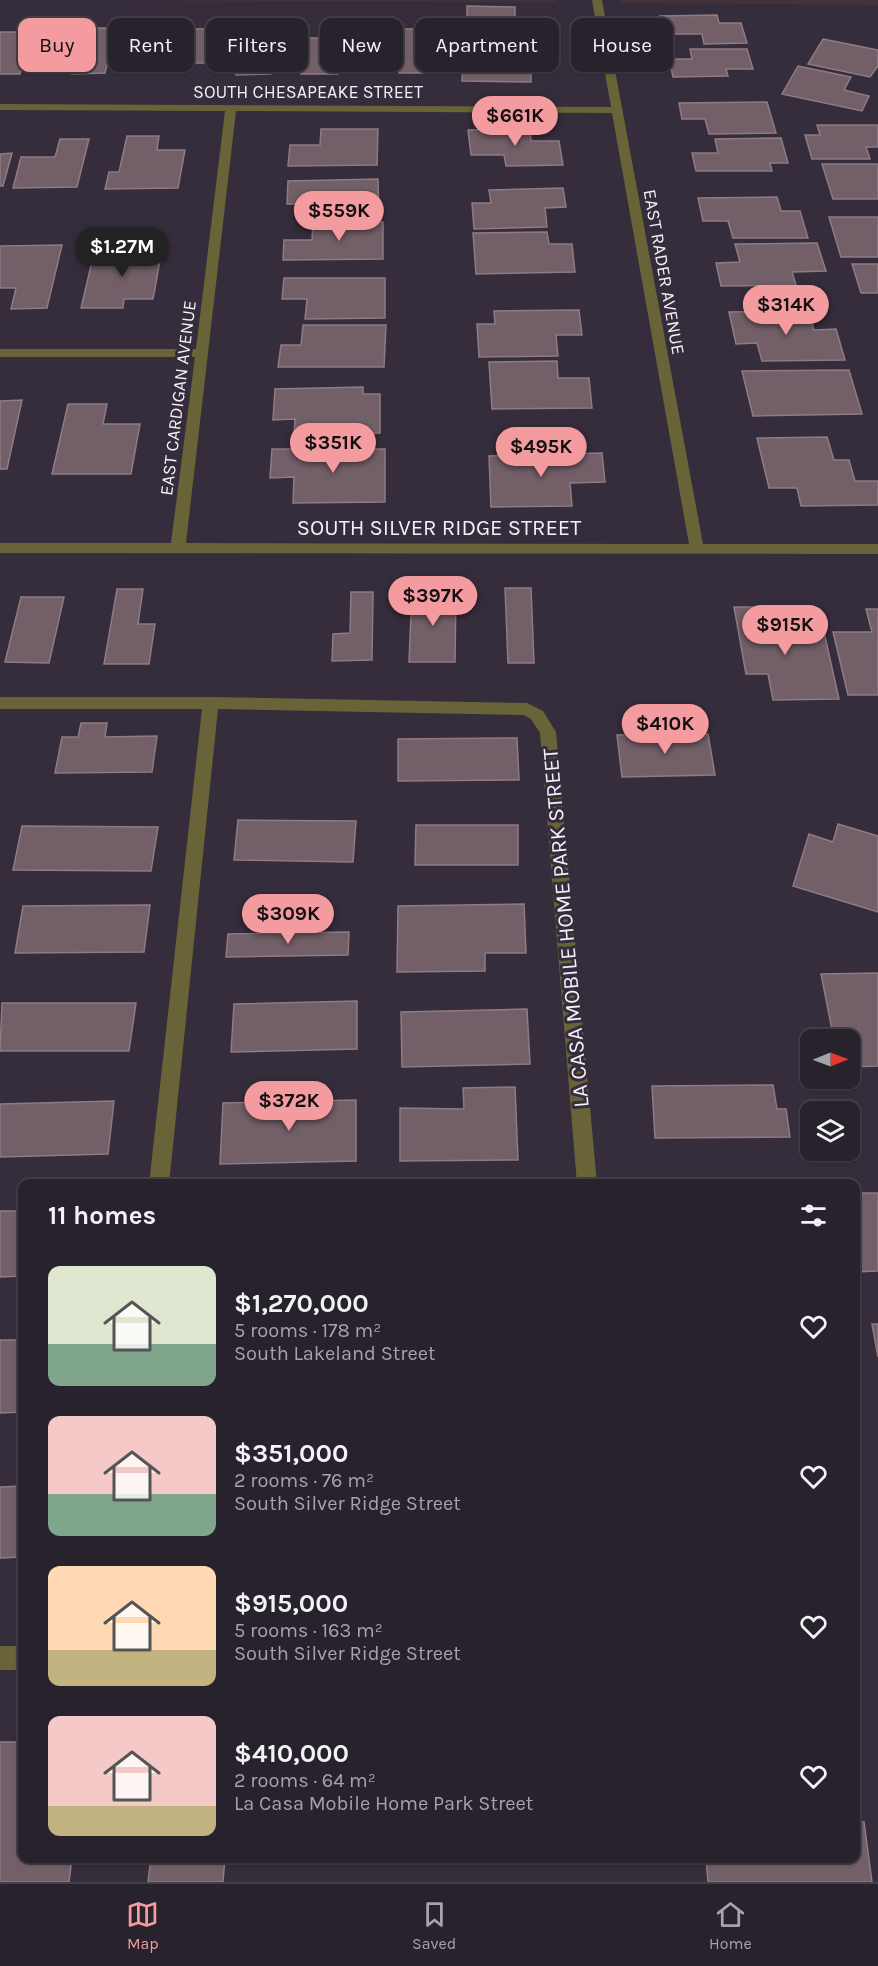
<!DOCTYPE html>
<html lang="en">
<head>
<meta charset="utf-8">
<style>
  :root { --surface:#28222c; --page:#302a34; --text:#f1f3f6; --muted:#a5a4a9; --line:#443f48; --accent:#f49b9f }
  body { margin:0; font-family:Karla,sans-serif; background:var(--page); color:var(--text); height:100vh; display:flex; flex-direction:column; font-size:22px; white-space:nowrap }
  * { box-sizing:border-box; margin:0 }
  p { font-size:20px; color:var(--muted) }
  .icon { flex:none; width:33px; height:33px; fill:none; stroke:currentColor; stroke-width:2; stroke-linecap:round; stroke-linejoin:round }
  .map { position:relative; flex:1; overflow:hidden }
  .side { position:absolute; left:18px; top:1179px; width:842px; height:684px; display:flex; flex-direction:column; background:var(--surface); border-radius:12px; box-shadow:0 2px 4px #0004,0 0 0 2px var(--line) }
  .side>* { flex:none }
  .guide { position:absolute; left:18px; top:18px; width:843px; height:54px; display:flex; gap:12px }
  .needle { width:39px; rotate:89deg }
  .controls { position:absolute; left:800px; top:1029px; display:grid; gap:12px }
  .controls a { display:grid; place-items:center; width:60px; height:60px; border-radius:12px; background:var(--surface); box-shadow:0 2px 4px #0004,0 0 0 2px var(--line); font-size:30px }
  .price { position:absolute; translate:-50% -51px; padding:0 14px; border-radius:21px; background:var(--accent); color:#111; font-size:20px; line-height:39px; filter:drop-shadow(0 2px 3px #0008) }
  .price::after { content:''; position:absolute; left:50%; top:36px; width:18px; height:14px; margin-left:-9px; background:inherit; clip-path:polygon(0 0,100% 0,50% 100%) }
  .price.active { background:#222; color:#fff }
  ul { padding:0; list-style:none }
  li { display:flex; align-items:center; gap:18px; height:150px; padding:0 30px }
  li span { display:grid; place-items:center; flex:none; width:168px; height:120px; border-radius:12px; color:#555 }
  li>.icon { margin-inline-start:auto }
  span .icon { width:72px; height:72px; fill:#fffc; stroke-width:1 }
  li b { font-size:26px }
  h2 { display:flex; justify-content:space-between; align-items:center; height:72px; padding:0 30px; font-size:26px }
  .chip { padding:0 21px; border-radius:12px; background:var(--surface); box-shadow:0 2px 4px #0004,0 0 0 2px var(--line); font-size:21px; line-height:54px }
  .chip.active { background:var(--accent); color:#111 }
  .dock { display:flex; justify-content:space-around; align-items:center; height:84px; border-top:2px solid var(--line); background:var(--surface); font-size:16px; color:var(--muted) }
  .dock a { display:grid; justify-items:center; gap:3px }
  .dock .active { color:var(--accent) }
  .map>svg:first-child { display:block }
  .commercial { fill:#44323a }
  .building { fill:#735f68; stroke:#8f7b84; stroke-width:1.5 }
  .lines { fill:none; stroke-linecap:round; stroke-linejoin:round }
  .minor { fill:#686438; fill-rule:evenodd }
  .labels { text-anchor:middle; stroke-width:6; stroke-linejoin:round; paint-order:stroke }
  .far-street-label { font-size:18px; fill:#f4eff8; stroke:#352d3b }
  .street-label { font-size:22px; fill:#f4eff8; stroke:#352d3b }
</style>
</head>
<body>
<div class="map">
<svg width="878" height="1882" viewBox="0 0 878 1882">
  <rect width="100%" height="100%" fill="#352d3b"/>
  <!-- commercial -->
  <g class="commercial">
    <polygon points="0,0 555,0 555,2"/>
    <polygon points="619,0 878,0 878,5 620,3"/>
  </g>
  <!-- building -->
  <g class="building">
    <polygon points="467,6 515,7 515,18 540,18 541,34 482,34 482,25 467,25"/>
    <polygon points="717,15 719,23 741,23 747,43 704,44 702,34 664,34 660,16"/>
    <polygon points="61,28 116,28 105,73 72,74 76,59 52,59"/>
    <polygon points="149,29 211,29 205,63 180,63 179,73 139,73"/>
    <polygon points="366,29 365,62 338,62 338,74 301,74 305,38 323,38 324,30"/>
    <polygon points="373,29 427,29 429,73 399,73 399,62 372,62"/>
    <polygon points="0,32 51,32 43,58 25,58 20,74 0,74"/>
    <polygon points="274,34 271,74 236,75 237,61 213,62 216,35"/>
    <polygon points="823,39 878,50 878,66 870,77 808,64"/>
    <polygon points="690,49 747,49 753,69 726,69 728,76 673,77 669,59 692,59"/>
    <polygon points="490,50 547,50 548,68 531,68 531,82 462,81 463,58 489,59"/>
    <polygon points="798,66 851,77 844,90 869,96 862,111 782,94"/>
    <polygon points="767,102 776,133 709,134 705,119 682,119 679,103"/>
    <polygon points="817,125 878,125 878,147 866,147 870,159 812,159 805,135 820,135"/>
    <polygon points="321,129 378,129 377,165 288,166 290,145 320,145"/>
    <polygon points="530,129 531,141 559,141 563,165 506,166 504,155 471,155 468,130"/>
    <polygon points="127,136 159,136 157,150 185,150 178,188 105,189 109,172 119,172"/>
    <polygon points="781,138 788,163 770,163 772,171 696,171 692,153 718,153 715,139"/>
    <polygon points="60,139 89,139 77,187 13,188 21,157 55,157"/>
    <polygon points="12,153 3,186 0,186 0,154"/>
    <polygon points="822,164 878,164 878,199 833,199"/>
    <polygon points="378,179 379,217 312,218 313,204 287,204 288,181"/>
    <polygon points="563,188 566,207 545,208 547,227 474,229 472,203 491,203 489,190"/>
    <polygon points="777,197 781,211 800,211 808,238 733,238 728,221 703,221 698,198"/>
    <polygon points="829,217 878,217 878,257 841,257"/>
    <polygon points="313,222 383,222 383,259 283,260 284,240 312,240"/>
    <polygon points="547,232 549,244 572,244 575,272 476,274 473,233"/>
    <polygon points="817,243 826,271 792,272 796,285 721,286 716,263 740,262 735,244"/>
    <polygon points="62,245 47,308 11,309 16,288 0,288 0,246"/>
    <polygon points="108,250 162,250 153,299 124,299 123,308 81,308 93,257 107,257"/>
    <polygon points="852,264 878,264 878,293 861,293"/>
    <polygon points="284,278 385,278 385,318 305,319 307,299 282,299"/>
    <polygon points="579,310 582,335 556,335 558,356 479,357 477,324 495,324 494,311"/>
    <polygon points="808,311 814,330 836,329 845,360 762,361 757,343 736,344 729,312"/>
    <polygon points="303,325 386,325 384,367 278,367 281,345 301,345"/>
    <polygon points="557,361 558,378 589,378 592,408 492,409 489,362"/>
    <polygon points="849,370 862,414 753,416 742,371"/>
    <polygon points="363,387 363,394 380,394 380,433 294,435 295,419 273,420 275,389"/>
    <polygon points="22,400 7,469 0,469 0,401"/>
    <polygon points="68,404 107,404 103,424 140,424 131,474 52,474"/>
    <polygon points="827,437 834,460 849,460 855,481 878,481 878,505 801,506 797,488 769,488 757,438"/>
    <polygon points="272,449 385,449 385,502 293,503 294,477 270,478"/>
    <polygon points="602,453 605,482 570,483 572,506 491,507 489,456"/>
    <polygon points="505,588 531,588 534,663 508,663"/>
    <polygon points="117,589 143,589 138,624 155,624 149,664 104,664"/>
    <polygon points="412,591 456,592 455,662 409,662"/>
    <polygon points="351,592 373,592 372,660 332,661 333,634 350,633"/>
    <polygon points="21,597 64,597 49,663 5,662"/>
    <polygon points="734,607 779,607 784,633 824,632 839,699 773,700 768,674 746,674"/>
    <polygon points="866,609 878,609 878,695 848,695 833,632 872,632"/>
    <polygon points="81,723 107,723 105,737 157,736 152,772 55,773 62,737 78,737"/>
    <polygon points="708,734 715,775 622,777 617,735"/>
    <polygon points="517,738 519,780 398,781 398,739"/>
    <polygon points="238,820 356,821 353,862 234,860"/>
    <polygon points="838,824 878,836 878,912 793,886 809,834 833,842"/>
    <polygon points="416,825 518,825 518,865 415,865"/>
    <polygon points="22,826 158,827 151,871 13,870"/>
    <polygon points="524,904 526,953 485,953 485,971 397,972 398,906"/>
    <polygon points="150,905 144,952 15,953 23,906"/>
    <polygon points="349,932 348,955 226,957 228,934"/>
    <polygon points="878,973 878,1066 849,1067 849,1040 834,1040 821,974"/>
    <polygon points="357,1001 357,1049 231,1052 234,1004"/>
    <polygon points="2,1003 136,1003 129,1051 0,1051"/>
    <polygon points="527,1009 530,1064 402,1067 401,1012"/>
    <polygon points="773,1085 777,1109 786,1109 790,1137 655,1138 652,1086"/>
    <polygon points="515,1087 518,1160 400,1161 400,1108 464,1109 463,1088"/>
    <polygon points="356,1100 356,1161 220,1164 223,1103"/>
    <polygon points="114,1101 108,1154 0,1157 0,1104"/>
    <polygon points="855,1193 878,1193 878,1271 855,1272"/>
    <polygon points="0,1211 22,1211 22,1276 0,1277"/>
    <polygon points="872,1324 878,1324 878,1357"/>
    <polygon points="0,1340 22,1340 22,1412 0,1413"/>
    <polygon points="22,1486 22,1557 0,1558 0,1487"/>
    <polygon points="0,1742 22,1742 22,1858 72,1858 69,1882 0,1882"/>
    <polygon points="855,1822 864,1822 872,1882 708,1882 706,1858 855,1858"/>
    <polygon points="151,1858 225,1858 223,1882 148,1882"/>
  </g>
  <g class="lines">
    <!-- minor -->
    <g class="minor">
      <path d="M592 0H602L703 544H878V554L0 553V543H171L195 357H0V349H196L225 111 0 110V104L611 107ZM236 111 612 113 689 544 186 543Z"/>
      <polygon points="0,697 211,697 527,703 543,711 556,732 597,1184 577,1184 540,733 531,719 524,715 218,709 169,1184 149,1184 202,709 0,709"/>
      <rect x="0" y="1646" width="22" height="24"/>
    </g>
  </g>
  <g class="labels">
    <!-- far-street labels -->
    <g class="far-street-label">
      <text x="308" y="98">SOUTH CHESAPEAKE STREET</text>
      <text transform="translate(664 272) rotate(80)" y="6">EAST RADER AVENUE</text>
      <text transform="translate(178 398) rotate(-83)" y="6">EAST CARDIGAN AVENUE</text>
    </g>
    <!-- street labels -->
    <g class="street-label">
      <text x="439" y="535">SOUTH SILVER RIDGE STREET</text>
      <text transform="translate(565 928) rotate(-95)" y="8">LA CASA MOBILE HOME PARK STREET</text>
    </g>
  </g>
</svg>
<div class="controls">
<a><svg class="needle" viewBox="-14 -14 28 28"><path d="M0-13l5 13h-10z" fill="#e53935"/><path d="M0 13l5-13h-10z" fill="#a5a4a9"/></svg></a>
<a><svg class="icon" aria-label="layers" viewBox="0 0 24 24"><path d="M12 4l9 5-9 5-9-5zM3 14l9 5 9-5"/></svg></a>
</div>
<b class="price" style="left:515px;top:147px">$661K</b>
<b class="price" style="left:339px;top:242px">$559K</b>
<b class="price active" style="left:122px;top:278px">$1.27M</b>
<b class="price" style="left:786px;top:336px">$314K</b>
<b class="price" style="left:333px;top:474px">$351K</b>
<b class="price" style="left:541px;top:478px">$495K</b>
<b class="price" style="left:433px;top:627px">$397K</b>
<b class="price" style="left:785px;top:656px">$915K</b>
<b class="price" style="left:665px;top:755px">$410K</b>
<b class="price" style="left:288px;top:945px">$309K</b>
<b class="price" style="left:289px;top:1132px">$372K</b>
<div class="guide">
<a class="chip active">Buy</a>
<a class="chip">Rent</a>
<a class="chip">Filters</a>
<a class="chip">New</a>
<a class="chip">Apartment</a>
<a class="chip">House</a>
</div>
<section class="side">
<h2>11 homes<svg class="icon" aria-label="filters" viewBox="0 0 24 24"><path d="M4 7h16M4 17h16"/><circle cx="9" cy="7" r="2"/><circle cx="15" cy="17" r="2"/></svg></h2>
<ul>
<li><span style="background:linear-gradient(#dfe7d0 65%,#7fa58c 0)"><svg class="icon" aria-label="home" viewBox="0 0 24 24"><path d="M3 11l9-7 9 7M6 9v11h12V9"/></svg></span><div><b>$1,270,000</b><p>5 rooms · 178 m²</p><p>South Lakeland Street</p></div><svg class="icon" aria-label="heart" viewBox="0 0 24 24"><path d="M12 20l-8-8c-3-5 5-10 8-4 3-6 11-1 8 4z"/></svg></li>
<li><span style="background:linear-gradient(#f6c9c9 65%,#7fa58c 0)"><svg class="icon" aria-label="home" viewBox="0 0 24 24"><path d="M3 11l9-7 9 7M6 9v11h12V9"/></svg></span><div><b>$351,000</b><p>2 rooms · 76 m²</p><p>South Silver Ridge Street</p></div><svg class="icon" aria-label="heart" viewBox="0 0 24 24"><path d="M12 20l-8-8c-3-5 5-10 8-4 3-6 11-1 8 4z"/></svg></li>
<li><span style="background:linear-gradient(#ffd9b3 70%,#c2b280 0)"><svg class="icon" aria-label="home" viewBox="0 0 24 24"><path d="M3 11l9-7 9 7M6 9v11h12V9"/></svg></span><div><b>$915,000</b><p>5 rooms · 163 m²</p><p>South Silver Ridge Street</p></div><svg class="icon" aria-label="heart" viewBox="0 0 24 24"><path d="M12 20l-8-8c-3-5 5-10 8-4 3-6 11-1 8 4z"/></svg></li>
<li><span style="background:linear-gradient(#f6c9c9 75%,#c2b280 0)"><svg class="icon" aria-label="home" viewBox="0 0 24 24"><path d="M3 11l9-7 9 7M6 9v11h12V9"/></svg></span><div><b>$410,000</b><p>2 rooms · 64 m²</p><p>La Casa Mobile Home Park Street</p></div><svg class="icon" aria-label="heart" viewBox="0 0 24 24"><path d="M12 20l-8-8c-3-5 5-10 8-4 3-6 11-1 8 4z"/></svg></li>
</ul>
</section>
</div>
<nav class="dock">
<a class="active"><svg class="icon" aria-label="map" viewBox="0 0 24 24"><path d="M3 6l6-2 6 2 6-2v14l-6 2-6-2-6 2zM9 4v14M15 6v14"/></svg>Map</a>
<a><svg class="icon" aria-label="saved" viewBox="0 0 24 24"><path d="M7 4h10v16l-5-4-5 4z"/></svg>Saved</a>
<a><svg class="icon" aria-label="home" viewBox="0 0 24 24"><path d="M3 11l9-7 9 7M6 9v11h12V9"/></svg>Home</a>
</nav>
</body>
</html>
